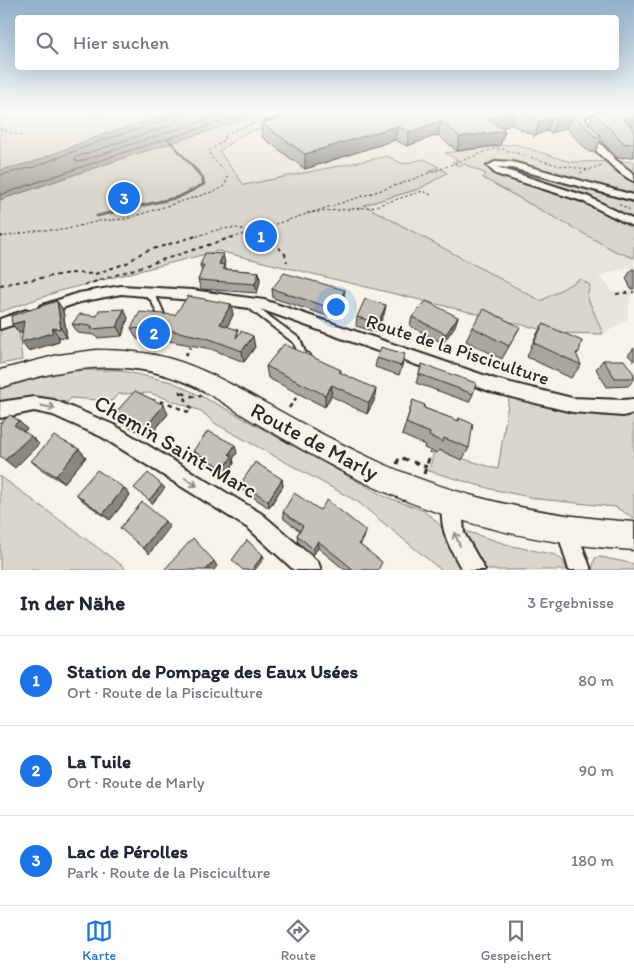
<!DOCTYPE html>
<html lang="de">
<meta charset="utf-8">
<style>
body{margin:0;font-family:Itim,sans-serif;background:#f6f6f7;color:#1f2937}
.you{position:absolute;left:335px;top:306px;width:18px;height:18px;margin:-12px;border:4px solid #fff;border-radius:50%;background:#1a73e8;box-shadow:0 0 0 8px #1a73e833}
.badge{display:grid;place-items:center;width:32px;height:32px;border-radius:50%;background:#1a73e8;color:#fff;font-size:16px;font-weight:700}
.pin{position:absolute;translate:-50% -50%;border:2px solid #fff;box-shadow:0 1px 5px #0006}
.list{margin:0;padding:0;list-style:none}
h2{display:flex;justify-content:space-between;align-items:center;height:65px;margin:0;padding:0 20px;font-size:21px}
h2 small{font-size:16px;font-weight:400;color:#747a83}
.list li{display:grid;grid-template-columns:32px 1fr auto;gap:15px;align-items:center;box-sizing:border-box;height:90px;padding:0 20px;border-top:1px solid #e0e1e3}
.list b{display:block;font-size:19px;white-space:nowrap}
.list p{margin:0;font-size:16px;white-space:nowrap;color:#747a83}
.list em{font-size:16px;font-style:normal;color:#747a83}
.icon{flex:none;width:28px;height:28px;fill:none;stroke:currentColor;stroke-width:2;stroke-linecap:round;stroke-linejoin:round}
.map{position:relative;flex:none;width:634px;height:570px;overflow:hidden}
.search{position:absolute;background:#fff;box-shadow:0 5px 20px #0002;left:15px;right:15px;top:15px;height:55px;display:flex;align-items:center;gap:12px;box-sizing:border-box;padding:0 18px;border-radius:5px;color:#747a83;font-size:19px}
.sheet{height:335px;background:#fff}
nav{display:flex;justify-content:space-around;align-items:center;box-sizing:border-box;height:70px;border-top:1px solid #e0e1e3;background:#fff;font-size:14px;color:#747a83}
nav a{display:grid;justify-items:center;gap:2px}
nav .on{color:#1a73e8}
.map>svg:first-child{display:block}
</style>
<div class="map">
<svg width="634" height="570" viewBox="0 0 634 570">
<rect width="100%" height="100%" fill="#f7f3e8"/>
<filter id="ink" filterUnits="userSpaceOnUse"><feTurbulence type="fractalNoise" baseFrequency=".02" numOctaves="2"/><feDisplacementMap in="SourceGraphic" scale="10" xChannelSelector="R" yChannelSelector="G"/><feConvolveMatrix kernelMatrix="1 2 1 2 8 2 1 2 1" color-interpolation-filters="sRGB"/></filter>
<g filter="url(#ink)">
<path fill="#e8e4da" d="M 318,112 L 597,112 L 580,121 L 580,130 L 607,162 L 570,162 L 515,144 L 445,153 L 458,160 L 453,162 L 464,164 L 479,170 L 486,174 L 483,178 L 617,251 L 634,258 L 634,268 L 625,268 L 599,276 L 614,292 L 631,291 L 627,320 L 603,334 L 587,296 L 541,301 L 363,204 L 419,189 L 446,173 L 424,159 L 403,164 L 388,156 L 244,185 L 219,150 L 245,133 Z"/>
<path fill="#dad6cc" stroke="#82807c" d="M 0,112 L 318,112 L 245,133 L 219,151 L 244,185 L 388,156 L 403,164 L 424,159 L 439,167 L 428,172 L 442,169 L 447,173 L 419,189 L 364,205 L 541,301 L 580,279 L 590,285 L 587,296 L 603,334 L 556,333 L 218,251 L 63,290 L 0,312 Z
M 515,144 L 570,162 L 634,161 L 634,258 L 617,252 L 483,178 L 486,174 L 464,164 L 458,166 L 452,162 L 458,160 L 445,153 Z
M 18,322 L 22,360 L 0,364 L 0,330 Z
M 84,370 L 118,370 L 172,382 L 219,405 L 384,496 L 422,510 L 433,518 L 442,528 L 466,570 L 441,570 L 358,502 L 216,424 L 201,411 L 150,393 L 118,394 L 112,401 L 71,398 L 68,402 L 36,399 L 0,405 L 0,389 L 51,374 Z
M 509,397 L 558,404 L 566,411 L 604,416 L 634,416 L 634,518 L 615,507 L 539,499 L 491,489 L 429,471 L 435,448 L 464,459 L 498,469 Z
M 0,476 L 124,567 L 125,570 L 0,570 Z
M 459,529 L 512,546 L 556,555 L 563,561 L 567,570 L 483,570 Z
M 601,557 L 634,564 L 634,570 L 592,570 L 595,558 Z"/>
<path fill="#afaca4" stroke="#7a7874" d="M 173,112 L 269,112 L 130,156 L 0,200 L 0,170 L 33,162 L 93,138 Z"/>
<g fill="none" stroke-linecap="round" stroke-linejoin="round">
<path stroke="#605f5b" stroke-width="1" d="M 178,112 L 176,120 L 171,125 L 76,157 L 75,160 L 78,162 L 229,112
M 0,175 L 34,167 L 95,143 L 167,119 L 171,112
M 0,195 L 128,151 L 253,112"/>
<path stroke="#7a7874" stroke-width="2.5" d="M 168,139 L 194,168"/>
<path stroke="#7a7874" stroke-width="3" d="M 97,216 L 179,197 L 204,184 L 202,177 L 193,167"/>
<defs>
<path id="lane" d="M 142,290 C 156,290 161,306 165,317 L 164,319 L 160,319 L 151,300 L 142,294 L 141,292 Z
M 246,302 L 250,302 L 300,339 L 305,352 L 309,354 L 310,356 L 309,358 L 306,359 L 299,356 L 294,343 L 246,306 L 245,304 Z"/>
<path id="street" d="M 599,112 L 609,112 L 584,126 L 616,160 L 634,174 L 634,181 C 621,177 577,135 577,123 Z
M 497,161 L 512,162 L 634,195 L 634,201 L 512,168 L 497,167 L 589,197 L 634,220 L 634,227 L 582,201 L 496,174 L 487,166 Z
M 121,286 L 192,290 L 264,300 L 495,379 L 572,398 L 623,400 L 634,399 L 634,413 L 623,416 L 572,412 L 495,393 L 263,310 L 192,300 L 121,294 L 80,302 L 45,314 L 40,312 L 38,309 L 40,306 L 79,293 Z
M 26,310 L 31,311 L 33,315 L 31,319 L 0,329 L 0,319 Z
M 34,397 L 54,400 L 114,425 L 262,514 L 318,562 L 321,570 L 294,570 L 248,528 L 102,437 L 53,415 L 34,411 L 0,418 L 0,402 Z
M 452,494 L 459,497 L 462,504 L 464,533 L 485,570 L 462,570 C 450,548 435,523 445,497 Z
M 567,520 L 574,523 L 591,570 L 569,570 L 557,530 L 560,523 Z"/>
<path id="secondary" d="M 96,350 C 122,350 147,352 171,359 C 205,369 236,387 267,404 C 304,425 342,445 381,463 C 461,499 546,516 634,522 L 634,550 C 543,545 457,525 374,487 C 332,467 291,443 251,420 C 225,404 200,386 171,377 C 114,358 55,370 0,388 L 0,370 L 58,355 Z"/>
</defs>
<use href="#lane" stroke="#2b2b2b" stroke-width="4"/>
<use href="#street" stroke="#2b2b2b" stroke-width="4"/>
<use href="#secondary" stroke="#2b2b2b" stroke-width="3"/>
<path stroke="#2b2b2b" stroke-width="1" stroke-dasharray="2.5 2.5" stroke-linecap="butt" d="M 246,120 L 254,124
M 0,129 L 22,136
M 521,130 L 535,135 L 532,137 L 535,138
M 580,173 L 602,165
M 619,204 L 630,210
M 307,213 L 372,207 L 423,191 L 431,195
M 261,227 L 268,238
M 0,237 L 41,230 L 63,230 L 99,221 L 125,219 L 218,190 L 225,186 L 228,175 L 211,157 L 209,151 L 225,139 L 224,136 L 227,133 L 266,119 L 285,117
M 192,238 C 207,233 234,222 247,232
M 232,238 L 400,184 L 493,149 L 502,149 L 557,165 L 589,170"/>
<path stroke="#2b2b2b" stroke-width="2" stroke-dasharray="4 4" stroke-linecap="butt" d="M 267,236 L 285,254 L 287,262
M 0,237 L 3,236
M 0,285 L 70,273 L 95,274 L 127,263 L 143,252 L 196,236
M 85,285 L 236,236
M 616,294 L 634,292"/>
<path stroke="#2b2b2b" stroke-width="2.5" stroke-dasharray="4.5 4.5" stroke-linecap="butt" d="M 185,356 L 191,347
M 182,393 L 198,398 L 201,395
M 151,400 L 168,403 L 190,413 L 191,408 L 182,393 L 175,390
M 289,408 L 296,398"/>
<path stroke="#2b2b2b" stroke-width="3" stroke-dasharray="5.5 5.5" stroke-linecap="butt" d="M 397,464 L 399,457 L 427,467
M 424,474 L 431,452"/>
<use href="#lane" fill="#f7f3e8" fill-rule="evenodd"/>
<use href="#street" fill="#f7f3e8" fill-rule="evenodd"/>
<use href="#secondary" fill="#f7f3e8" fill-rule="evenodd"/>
</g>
<path fill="#a9a69f" stroke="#2b2b2b" d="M 303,112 L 582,112 L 589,123 L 594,113 L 633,127 L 634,128 L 634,157 L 617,158 L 601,140 L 595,152 L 589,152 L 566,128 L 551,133 L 547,131 L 535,135 L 511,125 L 501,128 L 505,131 L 500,145 L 457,151 L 438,135 L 407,146 L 395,140 L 305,169 L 262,137 L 261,123 Z
M 223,254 L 225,269 L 259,272 L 260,281 L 257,293 L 201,289 L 198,280 L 202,272 L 200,265 Z
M 632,269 L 634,269 L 634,289 L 631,289 L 626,278 Z
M 272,289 L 344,299 L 334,318 L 273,298 Z
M 57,301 L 63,310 L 67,338 L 59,337 L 59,342 L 28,351 L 22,332 L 19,333 L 12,324 Z
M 231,304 L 233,315 L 227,327 L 255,347 L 244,362 L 211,349 L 164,340 L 163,341 L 137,339 L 131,328 L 175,315 Z
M 386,305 L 384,314 L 376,332 L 356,326 L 357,317 Z
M 97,316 L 128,318 L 122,336 L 97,338 L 95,335 L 78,333 L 72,324 Z
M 412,317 L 455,326 L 443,343 L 410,326 Z
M 543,324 L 579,352 L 576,355 L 581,365 L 571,378 L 527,357 L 535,337 Z
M 472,327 L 520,327 L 502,359 L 466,341 Z
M 634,348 L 634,361 L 628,355 Z
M 377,358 L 403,363 L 399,375 L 375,367 Z
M 603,360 L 634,374 L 634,380 L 628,386 L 607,387 L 596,369 Z
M 422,364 L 473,394 L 469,402 L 416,383 Z
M 266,366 L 341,370 L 341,373 L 374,401 L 367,414 L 331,396 L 325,407 L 268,378 Z
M 413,400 L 424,408 L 458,421 L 459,418 L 469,448 L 462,460 L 439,450 L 437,453 L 424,448 L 425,445 L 402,435 Z
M 114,414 L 168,414 L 149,437 L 120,422 Z
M 79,449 L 86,457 L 64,483 L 39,468 L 31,461 Z
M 193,451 L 237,453 L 233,459 L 234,463 L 227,476 L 197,459 Z
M 282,479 L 283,486 L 269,508 L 243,490 L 241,483 Z
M 76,494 L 130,495 L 110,520 L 83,501 Z
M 320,510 L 366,531 L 364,538 L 360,545 L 378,570 L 345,570 L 318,548 L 313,555 L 298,542 L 297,535 L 300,531 L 284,519 L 283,512 Z"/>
<path fill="#898782" stroke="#2b2b2b" d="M 512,112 L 516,112 L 511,125 L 484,133 L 488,119 Z
M 572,114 L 566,128 L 551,133 L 557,119 Z
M 634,115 L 634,127 L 616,132 L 623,119 Z
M 552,117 L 547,131 L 535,135 L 540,121 Z
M 441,121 L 438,135 L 407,146 L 409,132 Z
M 397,126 L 395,140 L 305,169 L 305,154 Z
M 505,131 L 500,145 L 457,151 L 460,137 Z
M 223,254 L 225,263 L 224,265 L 226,273 L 219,264 Z
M 259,272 L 260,281 L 257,293 L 255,284 Z
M 345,290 L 344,299 L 334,318 L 334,309 Z
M 57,301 L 63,310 L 67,338 L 61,329 Z
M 231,304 L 233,315 L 223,335 L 220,324 Z
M 386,305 L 384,314 L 376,332 L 378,323 Z
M 124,309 L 128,318 L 122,336 L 117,327 Z
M 458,317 L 455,326 L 443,343 L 446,334 Z
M 24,321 L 30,329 L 19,333 L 12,324 Z
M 53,328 L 59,337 L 59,342 L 28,351 L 21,342 Z
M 159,328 L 164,340 L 163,341 L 158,330 Z
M 253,336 L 255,347 L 244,362 L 242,351 Z
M 332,385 L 331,396 L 325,407 L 325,395 Z
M 376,389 L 374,401 L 367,414 L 369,403 Z
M 164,405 L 168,414 L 149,437 L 144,429 Z
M 19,421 L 27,429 L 23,433 L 14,425 Z
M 31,436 L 39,444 L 15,468 L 5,460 Z
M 235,445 L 237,453 L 233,459 L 234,463 L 227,476 L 224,469 L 229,454 Z
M 79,449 L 86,457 L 64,483 L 56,476 Z
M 282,479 L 283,486 L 269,508 L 268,501 Z
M 162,485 L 165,488 L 152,504 L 149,500 Z
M 124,488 L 130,495 L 110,520 L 103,514 Z
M 165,521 L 170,527 L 149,554 L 143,548 Z
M 366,531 L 364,538 L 357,551 L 359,544 Z
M 318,541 L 318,548 L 313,555 L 313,549 Z
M 263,555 L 264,558 L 255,570 L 252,570 Z
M 214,561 L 217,566 L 214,570 L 206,570 Z"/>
<path fill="#c4c1b9" stroke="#2b2b2b" d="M 303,112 L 512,112 L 488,119 L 505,131 L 460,137 L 441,121 L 409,132 L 397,126 L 305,154 L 261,123 Z
M 519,112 L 582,112 L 589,124 L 602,137 L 596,137 L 572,114 L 557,119 L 552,117 L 540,121 Z
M 634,112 L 634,115 L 623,119 L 634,128 L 634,143 L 625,144 L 594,113 Z
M 205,253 L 223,254 L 219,264 L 224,265 L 223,269 L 259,272 L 255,284 L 198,280 L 204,265 L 200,265 Z
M 284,273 L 345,290 L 334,309 L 272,289 Z
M 188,296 L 231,304 L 220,324 L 238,330 L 236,338 L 241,331 L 253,336 L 242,351 L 207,338 L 159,328 L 158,330 L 131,328 L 140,312 L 175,315 Z
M 365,299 L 386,305 L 378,323 L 357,317 Z
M 57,301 L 61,329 L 53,328 L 52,333 L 21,342 L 24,321 L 12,324 L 11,316 Z
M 426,301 L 458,317 L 446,334 L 412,317 Z
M 124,309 L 117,327 L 91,329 L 92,326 L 72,324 L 80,314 L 97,316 L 99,310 Z
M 484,309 L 520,327 L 509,346 L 472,327 Z
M 543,324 L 582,341 L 579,352 L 576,353 L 581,365 L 534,343 Z
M 284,344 L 341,370 L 339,372 L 376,389 L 369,403 L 332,385 L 325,395 L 266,366 Z
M 381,347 L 405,354 L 401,366 L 377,358 Z
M 603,360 L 624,360 L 634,374 L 634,378 L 615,378 Z
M 422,364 L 476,383 L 473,394 L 419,374 Z
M 135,391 L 164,405 L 144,429 L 114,414 Z
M 413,400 L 425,405 L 424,408 L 459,421 L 459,418 L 473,424 L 469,448 L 444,438 L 443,442 L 429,436 L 430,433 L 406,423 Z
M 10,415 L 19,421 L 14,425 L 31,436 L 5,460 L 0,456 L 0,424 Z
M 208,431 L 235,445 L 229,454 L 232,456 L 224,469 L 193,451 Z
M 54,436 L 79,449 L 56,476 L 31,461 Z
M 255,462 L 282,479 L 268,501 L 241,483 Z
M 97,470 L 124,488 L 103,514 L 76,494 Z
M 148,473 L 162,485 L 149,500 L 134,488 Z
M 294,493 L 320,510 L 327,500 L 366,531 L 359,544 L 382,562 L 378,570 L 354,570 L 318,541 L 313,549 L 297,535 L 303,526 L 283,512 Z
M 142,502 L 165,521 L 143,548 L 120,528 Z
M 193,538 L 214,561 L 206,570 L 166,570 L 165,569 Z
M 247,540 L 263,555 L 252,570 L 243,570 L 232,560 Z"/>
<defs><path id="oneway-shaft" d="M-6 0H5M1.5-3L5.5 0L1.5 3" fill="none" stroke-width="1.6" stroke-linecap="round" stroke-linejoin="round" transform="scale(1.25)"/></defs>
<g stroke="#918f8a">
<use href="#oneway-shaft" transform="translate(48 407) rotate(12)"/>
<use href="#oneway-shaft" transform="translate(191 482) rotate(32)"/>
<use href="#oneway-shaft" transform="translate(457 539) rotate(-113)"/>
</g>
</g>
<linearGradient id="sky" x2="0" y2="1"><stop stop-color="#91b1cd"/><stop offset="0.58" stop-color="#fbfaf5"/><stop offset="1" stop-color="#fbfaf5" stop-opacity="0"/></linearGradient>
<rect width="634" height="192" fill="url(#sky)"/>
<g text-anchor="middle" stroke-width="4" stroke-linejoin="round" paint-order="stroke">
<g font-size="19" fill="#2b2b2b" stroke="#f7f3e8">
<text transform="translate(458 349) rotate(18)" y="7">Route de la Pisciculture</text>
</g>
<g font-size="22" fill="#2b2b2b" stroke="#f7f3e8">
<text transform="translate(315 441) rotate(28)" y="8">Route de Marly</text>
<text transform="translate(176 446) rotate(30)" y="8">Chemin Saint-Marc</text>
</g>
</g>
</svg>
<div class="you"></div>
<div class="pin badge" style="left:261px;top:236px">1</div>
<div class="pin badge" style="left:154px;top:333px">2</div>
<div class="pin badge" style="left:124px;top:198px">3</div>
<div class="search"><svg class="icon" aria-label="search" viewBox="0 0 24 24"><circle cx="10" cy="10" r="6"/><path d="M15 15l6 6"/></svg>Hier suchen</div>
</div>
<section class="sheet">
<h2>In der Nähe<small>3 Ergebnisse</small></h2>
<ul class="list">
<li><span class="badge">1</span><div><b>Station de Pompage des Eaux Usées</b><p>Ort · Route de la Pisciculture</p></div><em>80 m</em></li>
<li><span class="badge">2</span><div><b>La Tuile</b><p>Ort · Route de Marly</p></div><em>90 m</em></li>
<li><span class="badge">3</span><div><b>Lac de Pérolles</b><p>Park · Route de la Pisciculture</p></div><em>180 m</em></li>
</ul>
</section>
<nav>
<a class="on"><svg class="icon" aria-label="map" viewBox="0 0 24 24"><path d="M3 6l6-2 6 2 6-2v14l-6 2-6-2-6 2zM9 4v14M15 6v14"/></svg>Karte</a>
<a><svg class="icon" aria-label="directions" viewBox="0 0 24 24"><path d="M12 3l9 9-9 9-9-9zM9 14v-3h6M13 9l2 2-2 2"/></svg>Route</a>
<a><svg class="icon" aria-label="saved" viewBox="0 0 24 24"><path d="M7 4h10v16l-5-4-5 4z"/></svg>Gespeichert</a>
</nav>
